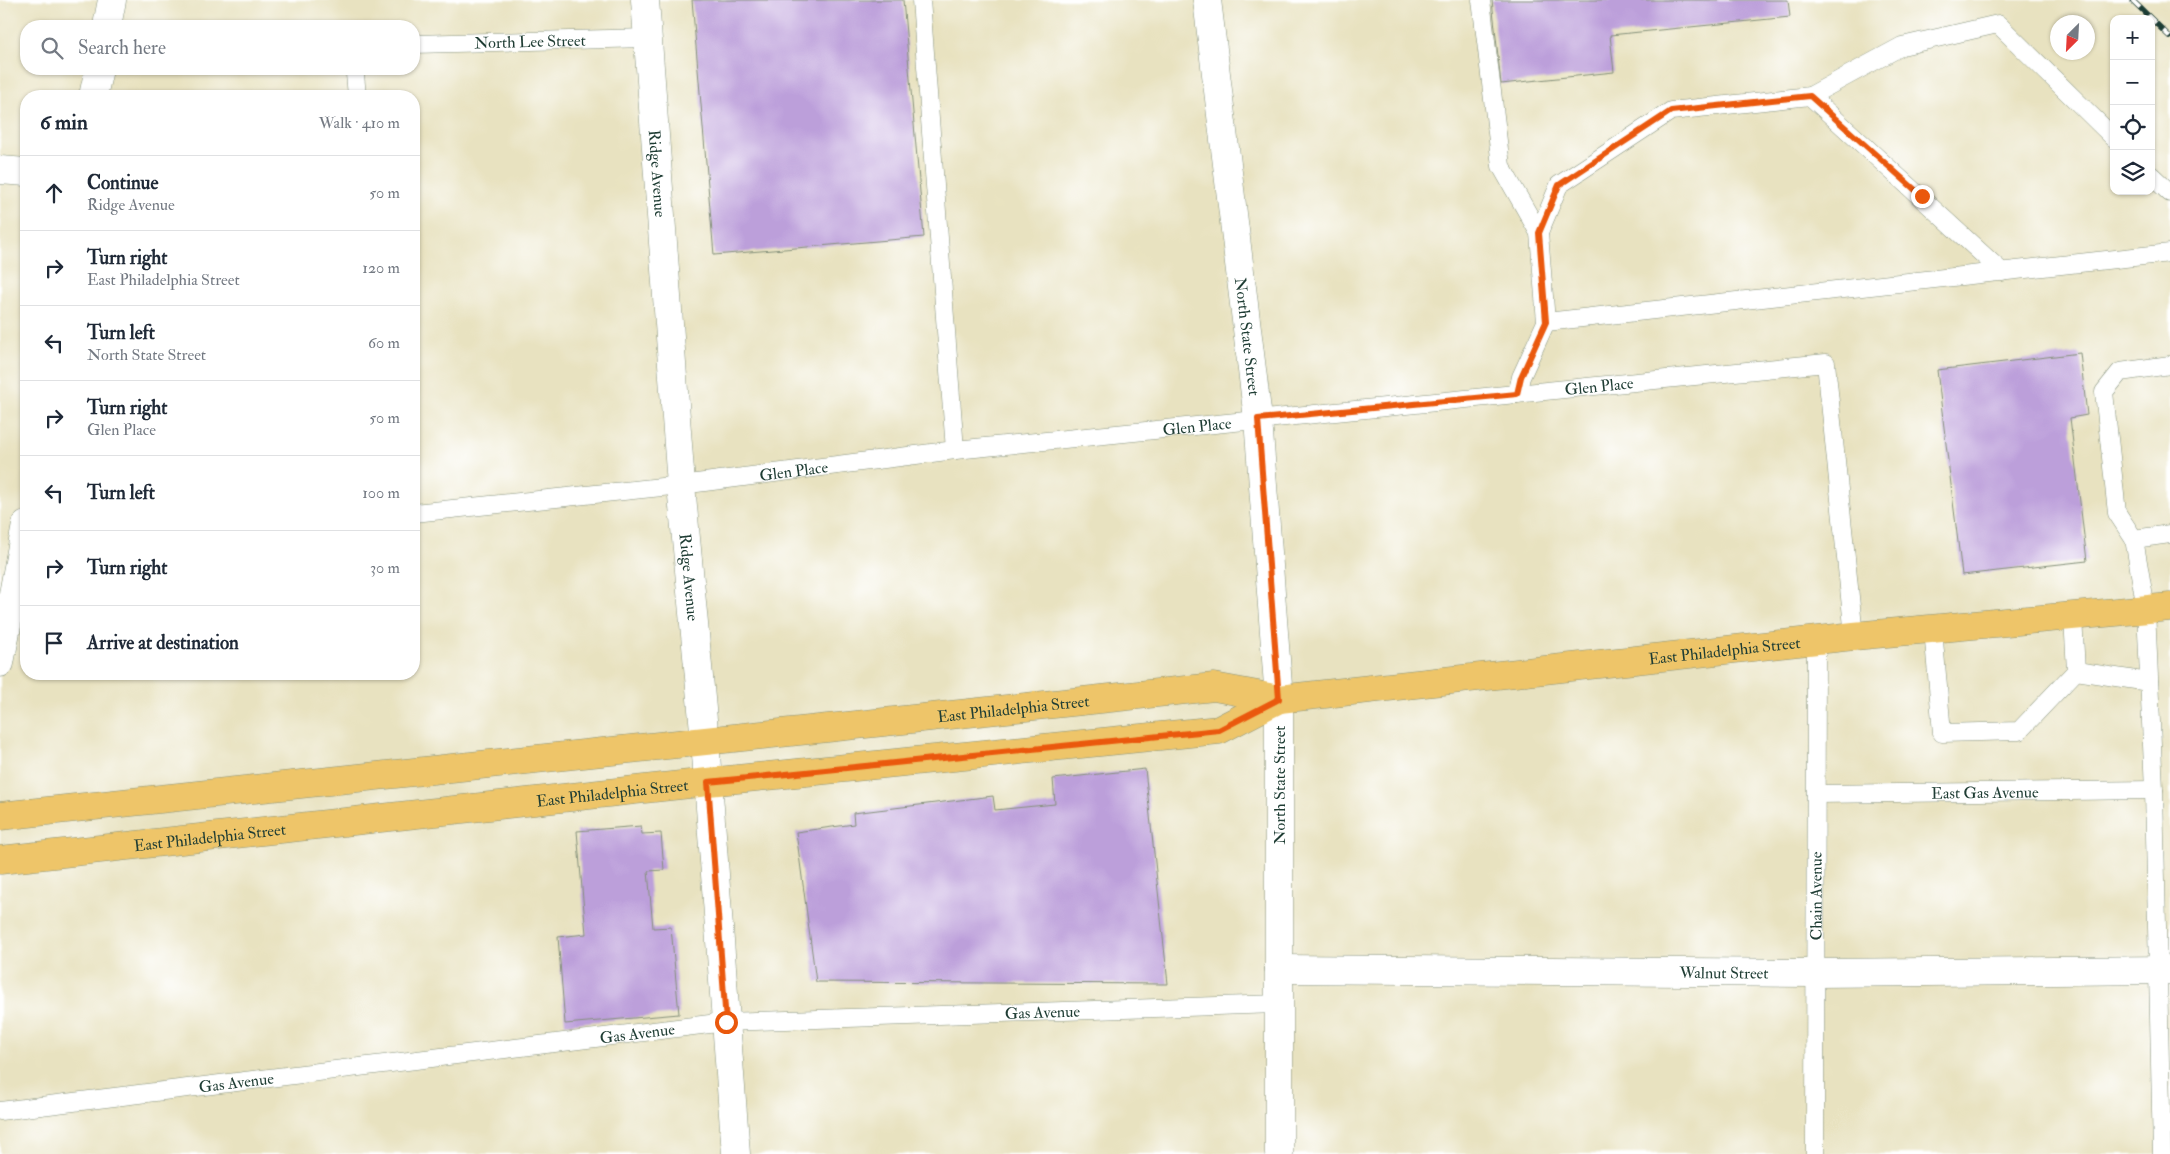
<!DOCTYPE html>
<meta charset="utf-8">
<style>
body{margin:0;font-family:"IM FELL Double Pica",serif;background:#f2f2f3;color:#1f2937}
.controls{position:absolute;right:15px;top:15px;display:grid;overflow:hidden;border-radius:10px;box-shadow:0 1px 4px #0004}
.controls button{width:45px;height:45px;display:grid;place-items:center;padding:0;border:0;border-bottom:1px solid #e0e1e3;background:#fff;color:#1f2937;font:25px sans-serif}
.compass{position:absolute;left:2050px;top:15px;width:45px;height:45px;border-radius:50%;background:#fff;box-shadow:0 1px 4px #0004;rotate:204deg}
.stop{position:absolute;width:15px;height:15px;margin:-11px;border:4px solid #ea580c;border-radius:50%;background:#fff}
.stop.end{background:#ea580c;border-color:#fff;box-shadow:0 1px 5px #0008}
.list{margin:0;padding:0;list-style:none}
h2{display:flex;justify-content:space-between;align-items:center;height:65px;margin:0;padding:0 20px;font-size:21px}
h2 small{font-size:16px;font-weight:400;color:#747a83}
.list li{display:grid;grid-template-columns:32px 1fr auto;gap:15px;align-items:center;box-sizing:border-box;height:75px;padding:0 20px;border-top:1px solid #e0e1e3}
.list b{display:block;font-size:19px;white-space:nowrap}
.list p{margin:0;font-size:16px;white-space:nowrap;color:#747a83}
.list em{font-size:16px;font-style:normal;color:#747a83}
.icon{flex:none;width:28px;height:28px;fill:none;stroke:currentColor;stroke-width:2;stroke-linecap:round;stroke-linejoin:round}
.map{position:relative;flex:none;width:2170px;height:1154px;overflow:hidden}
.search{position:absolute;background:#fff;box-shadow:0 1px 4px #0004;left:20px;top:20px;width:400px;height:55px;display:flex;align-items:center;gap:12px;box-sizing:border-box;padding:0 18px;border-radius:20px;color:#747a83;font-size:19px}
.panel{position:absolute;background:#fff;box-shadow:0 1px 4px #0004;left:20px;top:90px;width:400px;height:590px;border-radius:20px}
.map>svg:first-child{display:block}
</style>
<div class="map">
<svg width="2170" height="1154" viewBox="0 0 2170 1154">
<rect width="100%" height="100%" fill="#fff"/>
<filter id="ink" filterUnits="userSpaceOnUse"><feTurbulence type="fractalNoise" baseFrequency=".02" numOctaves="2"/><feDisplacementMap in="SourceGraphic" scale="10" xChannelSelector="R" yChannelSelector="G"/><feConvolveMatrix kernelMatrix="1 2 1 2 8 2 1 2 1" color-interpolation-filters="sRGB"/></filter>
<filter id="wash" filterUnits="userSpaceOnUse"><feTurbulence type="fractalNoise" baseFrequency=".0096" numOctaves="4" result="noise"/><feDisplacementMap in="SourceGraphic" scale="20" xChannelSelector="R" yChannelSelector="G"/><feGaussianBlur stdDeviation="1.12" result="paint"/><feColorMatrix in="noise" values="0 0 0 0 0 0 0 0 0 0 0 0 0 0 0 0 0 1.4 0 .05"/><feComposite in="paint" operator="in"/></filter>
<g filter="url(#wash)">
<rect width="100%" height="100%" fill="#e8e2c0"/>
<g id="blocks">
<path fill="#bc9fda" d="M 692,0 L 903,0 L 924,237 L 714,255 Z
M 1492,0 L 1788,0 L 1790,17 L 1610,35 L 1614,72 L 1501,84 Z
M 2080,353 L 2087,415 L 2070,418 L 2087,561 L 1962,575 L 1937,370 Z
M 1145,769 L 1168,984 L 816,982 L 796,832 L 854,824 L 853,813 L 993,796 L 995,810 L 1055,804 L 1053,779 Z
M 641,826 L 642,834 L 661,833 L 664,870 L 648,871 L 653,928 L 671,927 L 679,1014 L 565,1024 L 558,937 L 586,934 L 577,831 Z"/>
</g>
</g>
<g filter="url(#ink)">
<use href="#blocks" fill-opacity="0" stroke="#84907a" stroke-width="1"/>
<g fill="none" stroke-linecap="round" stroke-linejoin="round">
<defs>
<g id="service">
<path d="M 921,0 L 955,450"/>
<path d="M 1481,0 L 1501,166 L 1539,233 L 1546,322 L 1521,377 L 1517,394"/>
<path id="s1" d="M 414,44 L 647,38"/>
<path d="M 356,69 L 355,74 L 357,96"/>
<path d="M 1810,96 L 1902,46 L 1998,24 L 2114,138"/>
<path d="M 2151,175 L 2170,193"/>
<path d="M 1539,233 L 1559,185 L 1671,111 L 1810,96 L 2002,272"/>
<path d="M 1546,322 L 2170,253"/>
<path id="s2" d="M 414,513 L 681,485 L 955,450 L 1826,363 L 1854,636"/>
<path d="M 2134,539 L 2170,534"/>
<path d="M 1933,629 L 1942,733 L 2019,731 L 2076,671 L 2073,617"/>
<path d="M 2076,671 L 2149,682"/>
<path id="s3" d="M 1816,794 L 2154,790"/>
<path id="s4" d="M 0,1111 L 726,1022 L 1279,1004"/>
<path id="s5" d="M 1815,1154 L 1816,640"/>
<path d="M 2162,1154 L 2154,790 L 2146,609 L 2134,539 L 2117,513 L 2104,392 L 2120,372 L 2170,365"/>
</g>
<g id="minor">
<path id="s6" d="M 645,0 L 681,485 L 705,741 L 736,1154"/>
<path id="s7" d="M 1207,0 L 1258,419 L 1279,699 L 1279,1154"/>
<path d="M 107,26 L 112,0"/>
<path d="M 93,96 L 99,69"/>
<path d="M 0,170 L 26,172"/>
<path d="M 0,663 L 26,525"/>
<path id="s8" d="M 1279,969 L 1815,973 L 2170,970"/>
</g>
<g id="primary">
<path id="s9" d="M 0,816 L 1214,687 L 1279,699 L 1854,636 L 2170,607"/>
<path id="s10" d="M 0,860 L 708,782 L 1219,730 L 1279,699"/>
</g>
</defs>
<use href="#service" stroke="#84907a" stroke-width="19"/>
<use href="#minor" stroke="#84907a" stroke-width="29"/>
<use href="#primary" stroke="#84907a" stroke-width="29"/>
<use href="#service" stroke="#fff" stroke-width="18"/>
<use href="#minor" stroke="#fff" stroke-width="28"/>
<use href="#primary" stroke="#eec569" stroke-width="28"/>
<defs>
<path id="rail" d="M 2132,0 L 2170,37"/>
</defs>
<use href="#rail" stroke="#1f3d34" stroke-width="5.5"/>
<use href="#rail" stroke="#fff" stroke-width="4" stroke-dasharray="11" stroke-linecap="butt"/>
</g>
</g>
<g fill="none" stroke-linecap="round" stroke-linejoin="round" filter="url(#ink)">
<path stroke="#ea580c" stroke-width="6" d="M 726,1022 L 708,782 L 1219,730 L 1279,699 L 1258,419 L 1517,394 L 1521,377 L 1546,322 L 1539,233 L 1559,185 L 1671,111 L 1810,96 L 1922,196"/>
</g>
<g text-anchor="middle" stroke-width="5" stroke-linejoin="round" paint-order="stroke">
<g font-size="16" fill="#1f3d34" stroke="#fff">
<text dy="6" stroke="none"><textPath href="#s1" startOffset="116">North Lee Street</textPath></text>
<text dy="6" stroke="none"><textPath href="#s6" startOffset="174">Ridge Avenue</textPath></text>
<text dy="6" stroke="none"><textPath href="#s7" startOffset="339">North State Street</textPath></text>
<text dy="6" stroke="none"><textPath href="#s2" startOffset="1192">Glen Place</textPath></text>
<text dy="6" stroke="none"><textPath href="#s2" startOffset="788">Glen Place</textPath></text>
<text dy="6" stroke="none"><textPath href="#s2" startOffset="382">Glen Place</textPath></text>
<text dy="6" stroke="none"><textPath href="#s6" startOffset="579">Ridge Avenue</textPath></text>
<text dy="6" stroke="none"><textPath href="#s9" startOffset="1735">East Philadelphia Street</textPath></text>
<text dy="6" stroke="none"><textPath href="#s9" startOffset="1019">East Philadelphia Street</textPath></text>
<text transform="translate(1279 785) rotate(-90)" y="6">North State Street</text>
<text dy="6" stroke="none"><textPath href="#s3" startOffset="169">East Gas Avenue</textPath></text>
<text dy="6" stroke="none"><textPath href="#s10" startOffset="616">East Philadelphia Street</textPath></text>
<text dy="6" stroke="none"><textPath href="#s10" startOffset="211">East Philadelphia Street</textPath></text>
<text dy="6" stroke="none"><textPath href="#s5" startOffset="258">Chain Avenue</textPath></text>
<text dy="6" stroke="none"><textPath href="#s8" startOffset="445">Walnut Street</textPath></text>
<text dy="6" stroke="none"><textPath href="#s4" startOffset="1048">Gas Avenue</textPath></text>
<text dy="6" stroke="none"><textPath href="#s4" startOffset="642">Gas Avenue</textPath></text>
<text dy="6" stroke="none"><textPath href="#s4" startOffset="238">Gas Avenue</textPath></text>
</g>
</g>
</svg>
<div class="controls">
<button>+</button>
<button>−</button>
<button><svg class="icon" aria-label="locate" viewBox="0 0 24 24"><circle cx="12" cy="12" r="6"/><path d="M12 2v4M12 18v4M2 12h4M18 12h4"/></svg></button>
<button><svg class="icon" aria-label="layers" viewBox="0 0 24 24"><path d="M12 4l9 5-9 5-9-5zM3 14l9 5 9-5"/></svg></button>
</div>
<svg class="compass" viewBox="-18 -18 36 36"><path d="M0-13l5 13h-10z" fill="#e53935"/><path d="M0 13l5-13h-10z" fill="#747a83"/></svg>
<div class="stop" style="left:726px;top:1022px"></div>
<div class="stop end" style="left:1922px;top:196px"></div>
<div class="search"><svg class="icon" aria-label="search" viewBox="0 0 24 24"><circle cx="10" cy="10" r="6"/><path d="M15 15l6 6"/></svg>Search here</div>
<section class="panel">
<h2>6 min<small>Walk · 410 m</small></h2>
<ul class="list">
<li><svg class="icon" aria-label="ahead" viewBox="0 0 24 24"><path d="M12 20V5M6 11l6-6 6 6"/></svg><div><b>Continue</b><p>Ridge Avenue</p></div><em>50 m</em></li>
<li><svg class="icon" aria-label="right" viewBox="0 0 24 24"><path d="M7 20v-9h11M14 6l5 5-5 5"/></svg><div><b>Turn right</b><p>East Philadelphia Street</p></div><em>120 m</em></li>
<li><svg class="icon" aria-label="left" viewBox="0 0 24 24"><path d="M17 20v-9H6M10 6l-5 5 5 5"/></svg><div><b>Turn left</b><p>North State Street</p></div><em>60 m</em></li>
<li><svg class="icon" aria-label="right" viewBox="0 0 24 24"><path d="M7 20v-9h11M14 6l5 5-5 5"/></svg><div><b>Turn right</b><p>Glen Place</p></div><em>50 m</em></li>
<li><svg class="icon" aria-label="left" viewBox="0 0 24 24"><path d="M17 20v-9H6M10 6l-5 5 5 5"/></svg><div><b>Turn left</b></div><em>100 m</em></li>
<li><svg class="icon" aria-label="right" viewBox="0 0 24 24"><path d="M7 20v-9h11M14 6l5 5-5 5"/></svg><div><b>Turn right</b></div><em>30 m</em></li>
<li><svg class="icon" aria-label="arrive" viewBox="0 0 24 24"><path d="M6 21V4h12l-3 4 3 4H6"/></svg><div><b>Arrive at destination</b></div></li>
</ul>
</section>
</div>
